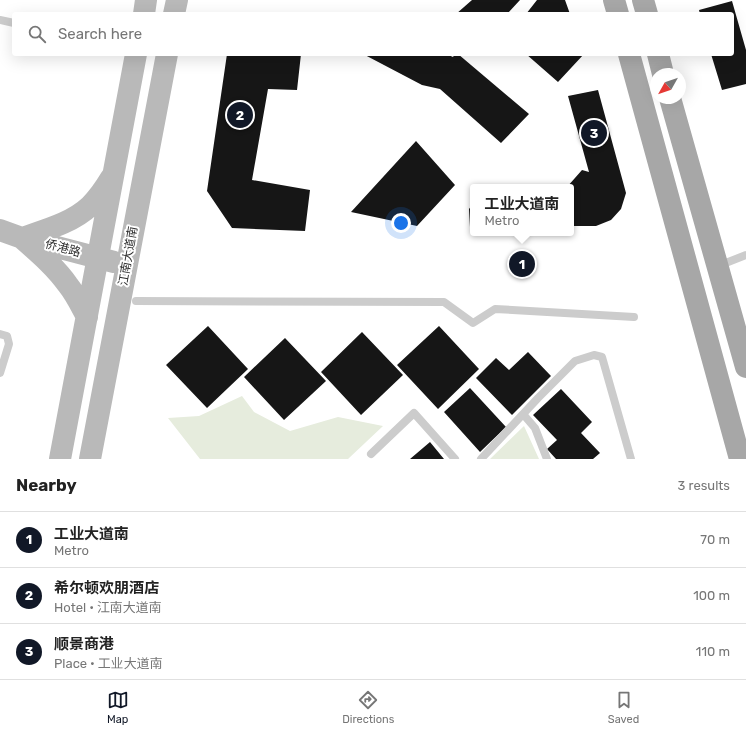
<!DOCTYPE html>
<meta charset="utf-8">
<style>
body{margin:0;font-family:Rubik,"Noto Sans SC",sans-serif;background:#f6f6f6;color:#222}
.compass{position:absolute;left:650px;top:68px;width:36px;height:36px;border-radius:50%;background:#fff;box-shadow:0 4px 16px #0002;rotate:230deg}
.you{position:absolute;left:401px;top:223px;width:14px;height:14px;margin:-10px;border:3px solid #fff;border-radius:50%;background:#1a73e8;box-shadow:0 0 0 6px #1a73e833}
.badge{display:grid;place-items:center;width:26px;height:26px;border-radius:50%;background:#111827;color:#fff;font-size:13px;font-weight:700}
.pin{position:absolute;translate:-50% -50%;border:2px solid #fff;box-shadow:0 1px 4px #0006}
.popup{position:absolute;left:470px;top:184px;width:104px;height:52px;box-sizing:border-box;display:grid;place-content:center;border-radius:4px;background:#fff;filter:drop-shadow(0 1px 3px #0005);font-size:13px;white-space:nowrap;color:#767676}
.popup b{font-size:15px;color:#222}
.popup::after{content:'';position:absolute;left:50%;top:100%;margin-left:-8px;border:8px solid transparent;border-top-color:#fff}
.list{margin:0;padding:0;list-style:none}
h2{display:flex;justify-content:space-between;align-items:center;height:52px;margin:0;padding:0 16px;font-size:17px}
h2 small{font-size:13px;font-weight:400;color:#767676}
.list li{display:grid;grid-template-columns:26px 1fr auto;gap:12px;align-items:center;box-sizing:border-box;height:56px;padding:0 16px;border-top:1px solid #e0e0e0}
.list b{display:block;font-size:15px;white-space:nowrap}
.list p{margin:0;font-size:13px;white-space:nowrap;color:#767676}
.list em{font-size:13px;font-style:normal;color:#767676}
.icon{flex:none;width:22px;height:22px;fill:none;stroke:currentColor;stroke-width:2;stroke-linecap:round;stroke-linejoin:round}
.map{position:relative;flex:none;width:746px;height:459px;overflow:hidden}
.search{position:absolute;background:#fff;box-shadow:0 4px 16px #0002;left:12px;right:12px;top:12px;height:44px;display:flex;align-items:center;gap:10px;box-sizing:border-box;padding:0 14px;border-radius:4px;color:#767676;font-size:15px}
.sheet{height:220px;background:#fff}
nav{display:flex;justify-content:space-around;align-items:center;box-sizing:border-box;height:56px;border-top:1px solid #e0e0e0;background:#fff;font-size:11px;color:#767676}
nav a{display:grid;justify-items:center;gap:2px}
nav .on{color:#111827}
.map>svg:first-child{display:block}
</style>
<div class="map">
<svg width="746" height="459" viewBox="0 0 746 459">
<rect width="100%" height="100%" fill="#fff"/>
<path fill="#e6ecdd" d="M 242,396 L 254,412 L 290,431 L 338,417 L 383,426 L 348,459 L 200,459 L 168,418 L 199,416 Z
M 524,426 L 539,459 L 490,459 Z"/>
<path fill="#161616" d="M 472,0 L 520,0 L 507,14 L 456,14 Z
M 537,0 L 565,0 L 570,14 L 526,14 Z
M 732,1 L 746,50 L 746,84 L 722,90 L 711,54 L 732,54 L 732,14 L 700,14 L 699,10 Z
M 227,54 L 301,54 L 297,90 L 268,89 L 252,180 L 310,190 L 305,231 L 232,228 L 207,191 Z
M 363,54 L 446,54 L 453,57 L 455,54 L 458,54 L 529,114 L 501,143 L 440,89 L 422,85 Z
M 526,54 L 584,54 L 558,82 Z
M 598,90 L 626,193 L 621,209 L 611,220 L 596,226 L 571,226 L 571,187 L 567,187 L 582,170 L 589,172 L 568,96 Z
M 416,141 L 455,185 L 417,226 L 351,212 Z
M 473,204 L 473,227 L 470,227 L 469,209 Z
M 208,326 L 248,369 L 207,408 L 166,365 Z
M 439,326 L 479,369 L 438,409 L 397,365 Z
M 362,332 L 403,375 L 361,415 L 321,372 Z
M 285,338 L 326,381 L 284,420 L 244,377 Z
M 528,352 L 551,376 L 512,415 L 476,378 L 496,358 L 509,370 Z
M 470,388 L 506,427 L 480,452 L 444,412 Z
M 561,389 L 592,422 L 581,433 L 600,453 L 593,459 L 556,459 L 547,449 L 557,440 L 533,415 Z
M 430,442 L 444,459 L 410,459 Z"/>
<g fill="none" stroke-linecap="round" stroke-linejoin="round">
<path stroke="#ccc" stroke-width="8" d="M 0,20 L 14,23
M 718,266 L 746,255
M 136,301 L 444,302 L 473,323 L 495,309 L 634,317
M 0,334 L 7,336 L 9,344 L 0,373
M 523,414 L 535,428 L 547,459
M 371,454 L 414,413 L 455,459
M 481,459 L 538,398 L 575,361 L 594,355 L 602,357 L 631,459"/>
<path stroke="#b9b9b9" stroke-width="22" d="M 144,14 L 146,0
M 174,14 L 177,0
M 0,230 L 22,238 L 114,262
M 22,238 C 45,230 72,223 90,206 C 98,198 105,188 111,178
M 24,240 C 40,254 56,268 68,285 C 76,295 81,306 87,317
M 60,459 L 136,54
M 90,459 L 167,54"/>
<path stroke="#a7a7a7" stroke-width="22" d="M 614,0 L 618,14
M 643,0 L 647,14
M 629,54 L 740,459
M 658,54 L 663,74
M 670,98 L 746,367"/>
</g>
<g text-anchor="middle" stroke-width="4" stroke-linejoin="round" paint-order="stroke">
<g font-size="12" fill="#2f2f2f" stroke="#fff">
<text transform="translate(63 248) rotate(15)" y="4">侨港路</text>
<text transform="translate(128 256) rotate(-80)" y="4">江南大道南</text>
</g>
</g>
</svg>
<svg class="compass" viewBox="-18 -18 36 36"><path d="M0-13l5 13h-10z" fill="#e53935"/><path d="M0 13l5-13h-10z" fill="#767676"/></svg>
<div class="you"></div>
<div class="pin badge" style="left:522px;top:264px">1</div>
<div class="popup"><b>工业大道南</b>Metro</div>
<div class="pin badge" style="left:240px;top:115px">2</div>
<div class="pin badge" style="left:594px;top:133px">3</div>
<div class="search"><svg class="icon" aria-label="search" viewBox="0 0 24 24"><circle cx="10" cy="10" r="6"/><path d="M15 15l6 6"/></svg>Search here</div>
</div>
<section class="sheet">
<h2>Nearby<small>3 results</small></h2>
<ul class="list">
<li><span class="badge">1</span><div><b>工业大道南</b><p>Metro</p></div><em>70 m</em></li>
<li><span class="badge">2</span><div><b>希尔顿欢朋酒店</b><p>Hotel · 江南大道南</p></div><em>100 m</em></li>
<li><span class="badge">3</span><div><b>顺景商港</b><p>Place · 工业大道南</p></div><em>110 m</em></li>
</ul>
</section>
<nav>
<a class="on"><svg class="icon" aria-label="map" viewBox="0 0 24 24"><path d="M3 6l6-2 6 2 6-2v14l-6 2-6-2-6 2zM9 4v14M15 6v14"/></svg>Map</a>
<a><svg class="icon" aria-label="directions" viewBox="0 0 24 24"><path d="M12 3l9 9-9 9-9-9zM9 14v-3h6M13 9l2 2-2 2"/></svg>Directions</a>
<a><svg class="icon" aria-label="saved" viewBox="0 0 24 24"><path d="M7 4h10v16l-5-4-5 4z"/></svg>Saved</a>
</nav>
